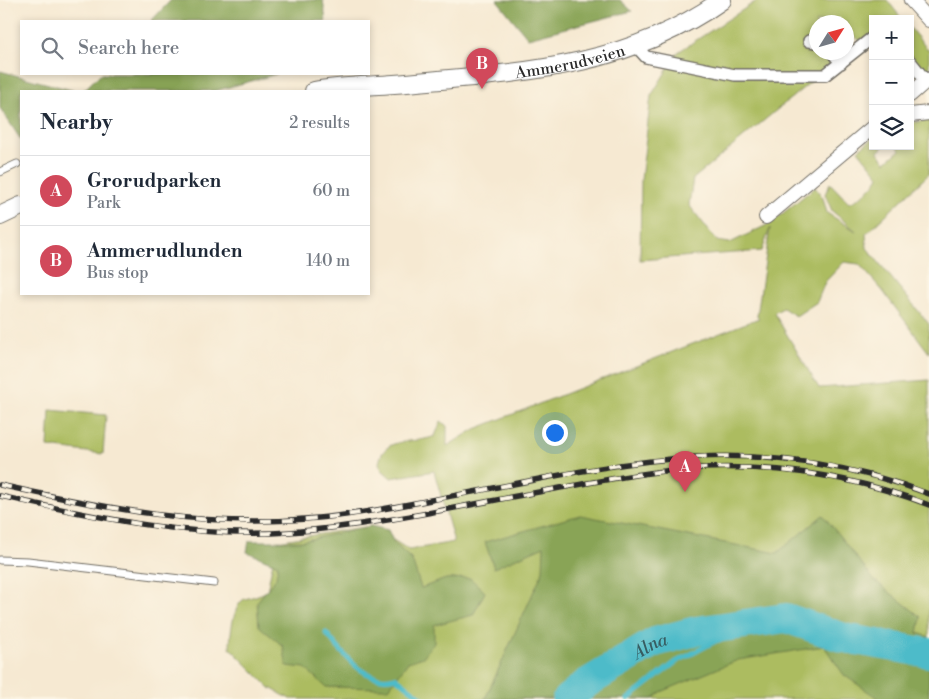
<!DOCTYPE html>
<meta charset="utf-8">
<style>
body{margin:0;font-family:"Libre Bodoni",serif;background:#f2f2f3;color:#1f2937}
.controls{position:absolute;right:15px;top:15px;display:grid;overflow:hidden;border-radius:0px;box-shadow:0 2px 8px #0003}
.controls button{width:45px;height:45px;display:grid;place-items:center;padding:0;border:0;border-bottom:1px solid #e0e1e3;background:#fff;color:#1f2937;font:25px sans-serif}
.compass{position:absolute;left:809px;top:15px;width:45px;height:45px;border-radius:50%;background:#fff;box-shadow:0 2px 8px #0003;rotate:53deg}
.you{position:absolute;left:554px;top:432px;width:18px;height:18px;margin:-12px;border:4px solid #fff;border-radius:50%;background:#1a73e8;box-shadow:0 0 0 8px #1a73e833}
.badge{display:grid;place-items:center;width:32px;height:32px;border-radius:50%;background:#d1495b;color:#fff;font-size:16px;font-weight:700}
.pin{position:absolute;translate:-50% -41px;filter:drop-shadow(0 1px 2px #0008)}
.pin::after{content:'';position:absolute;top:26px;width:18px;height:15px;background:inherit;clip-path:polygon(0 0,100% 0,50% 100%)}
.list{margin:0;padding:0;list-style:none}
h2{display:flex;justify-content:space-between;align-items:center;height:65px;margin:0;padding:0 20px;font-size:21px}
h2 small{font-size:16px;font-weight:400;color:#747a83}
.list li{display:grid;grid-template-columns:32px 1fr auto;gap:15px;align-items:center;box-sizing:border-box;height:70px;padding:0 20px;border-top:1px solid #e0e1e3}
.list b{display:block;font-size:19px;white-space:nowrap}
.list p{margin:0;font-size:16px;white-space:nowrap;color:#747a83}
.list em{font-size:16px;font-style:normal;color:#747a83}
.icon{flex:none;width:28px;height:28px;fill:none;stroke:currentColor;stroke-width:2;stroke-linecap:round;stroke-linejoin:round}
.map{position:relative;flex:none;width:929px;height:699px;overflow:hidden}
.search{position:absolute;background:#fff;box-shadow:0 2px 8px #0003;left:20px;top:20px;width:350px;height:55px;display:flex;align-items:center;gap:12px;box-sizing:border-box;padding:0 18px;border-radius:0px;color:#747a83;font-size:19px}
.panel{position:absolute;background:#fff;box-shadow:0 2px 8px #0003;left:20px;top:90px;width:350px;height:205px;border-radius:0px}
.map>svg:first-child{display:block}
</style>
<div class="map">
<svg width="929" height="699" viewBox="0 0 929 699">
<rect width="100%" height="100%" fill="#fcf5e5"/>
<filter id="ink" filterUnits="userSpaceOnUse"><feTurbulence type="fractalNoise" baseFrequency=".02" numOctaves="2"/><feDisplacementMap in="SourceGraphic" scale="10" xChannelSelector="R" yChannelSelector="G"/><feConvolveMatrix kernelMatrix="1 2 1 2 8 2 1 2 1" color-interpolation-filters="sRGB"/></filter>
<filter id="wash" filterUnits="userSpaceOnUse"><feTurbulence type="fractalNoise" baseFrequency=".0096" numOctaves="4" result="noise"/><feDisplacementMap in="SourceGraphic" scale="20" xChannelSelector="R" yChannelSelector="G"/><feGaussianBlur stdDeviation="1.12" result="paint"/><feColorMatrix in="noise" values="0 0 0 0 0 0 0 0 0 0 0 0 0 0 0 0 0 1.4 0 .05"/><feComposite in="paint" operator="in"/></filter>
<g filter="url(#wash)">
<rect width="100%" height="100%" fill="#f6e9d2"/>
<path fill="#acbc60" stroke="#6c7446" d="M 758,0 L 887,0 L 902,19 L 873,19 L 873,34 L 860,41 L 847,29 L 846,22 L 816,22 L 816,52 L 835,53 L 838,56 L 824,71 L 693,179 L 689,205 L 717,241 L 730,243 L 771,223 L 815,187 L 823,198 L 827,213 L 856,231 L 832,211 L 825,194 L 830,183 L 849,203 C 860,199 874,187 879,176 L 858,150 L 873,138 L 873,146 L 884,146 L 878,152 L 886,162 L 900,150 L 897,146 L 910,146 L 910,123 L 929,120 L 929,174 L 866,234 L 867,248 L 929,324 L 929,353 L 882,290 L 859,264 L 844,262 L 825,282 L 817,302 L 796,316 L 783,308 L 774,313 L 819,388 L 929,380 L 929,699 L 290,699 L 270,688 L 230,648 C 230,637 233,603 245,599 C 252,597 260,595 267,591 L 277,541 L 371,526 L 409,550 L 454,542 L 434,471 L 391,478 L 382,470 L 379,463 C 384,434 415,445 435,436 L 441,421 L 447,426 L 447,446 L 475,429 L 759,318 L 757,316 L 770,228 L 762,251 L 640,260 L 641,180 L 651,96 L 678,52 Z
M 910,28 L 929,51 L 929,69 L 920,67 L 910,56 Z
M 50,410 L 106,415 L 103,454 L 48,447 Z"/>
<path fill="#89a456" stroke="#5a6840" d="M 171,0 L 323,0 L 326,21 L 151,21 Z
M 497,0 L 620,0 L 632,11 L 528,38 Z
M 0,71 L 75,91 L 21,91 L 21,140 L 0,108 Z
M 100,74 L 277,74 L 215,91 L 83,91 Z
M 580,515 L 777,553 L 823,515 L 874,580 L 921,617 L 918,633 L 929,637 L 929,699 L 879,699 L 844,675 L 824,646 L 738,660 L 661,692 L 653,699 L 485,699 L 543,571 L 544,546 L 494,568 L 485,542 Z
M 371,526 L 388,530 L 394,543 L 412,560 L 421,588 L 446,579 L 470,578 L 485,592 L 473,615 L 434,625 L 434,643 L 423,657 L 408,662 L 389,688 L 326,687 L 305,668 L 287,666 L 283,646 L 259,626 L 257,602 L 276,578 L 278,565 L 247,552 L 249,541 L 302,541 Z"/>
<g fill="none" stroke-linecap="round" stroke-linejoin="round">
<path stroke="#4ebbc9" stroke-width="5" d="M 326,633 C 343,653 365,686 395,677 L 424,699
M 628,699 L 676,662 L 746,625"/>
<path stroke="#4ebbc9" stroke-width="30" id="s1" d="M 567,699 L 587,683 L 655,642 L 696,631 L 786,618 L 844,638 L 929,653"/>
</g>
</g>
<g filter="url(#ink)">
<g fill="none" stroke-linecap="round" stroke-linejoin="round">
<defs>
<path id="service" d="M 0,172 L 17,164
M 0,560 L 28,561 L 214,583"/>
<path id="pedestrian" d="M 809,41 L 816,42
M 636,46 L 646,57 L 735,75 L 825,75 L 873,37
M 832,52 L 841,63
M 910,61 L 926,81 L 929,78"/>
<path id="minor" d="M 911,0 L 929,20
M 910,95 L 926,81
M 910,115 L 929,113
M 766,217 L 873,127"/>
<g id="tertiary">
<path id="s2" d="M 314,91 C 340,86 368,86 394,84 C 512,73 622,71 722,0"/>
<path d="M 0,216 L 21,206"/>
</g>
</defs>
<use href="#service" stroke="#726e65" stroke-width="9"/>
<use href="#pedestrian" stroke="#726e65" stroke-width="14"/>
<use href="#minor" stroke="#726e65" stroke-width="16"/>
<use href="#tertiary" stroke="#726e65" stroke-width="20"/>
<use href="#service" stroke="#fff" stroke-width="7"/>
<use href="#pedestrian" stroke="#fff" stroke-width="11"/>
<use href="#minor" stroke="#fff" stroke-width="14"/>
<use href="#tertiary" stroke="#fff" stroke-width="18"/>
<defs>
<path id="rail" d="M 0,485 C 109,509 206,529 318,518 C 356,515 393,507 431,500 C 519,484 607,462 697,457 C 775,453 856,466 929,494
M 0,496 C 95,517 192,539 290,532 C 383,525 474,503 566,487 C 611,479 656,470 702,468 C 779,465 857,477 929,505"/>
</defs>
<use href="#rail" stroke="#2b2b2b" stroke-width="5.5"/>
<use href="#rail" stroke="#fcf5e5" stroke-width="4" stroke-dasharray="11" stroke-linecap="butt"/>
</g>
</g>
<g text-anchor="middle" stroke-width="4" stroke-linejoin="round" paint-order="stroke">
<g font-size="16" fill="#2b2b2b" stroke="#fcf5e5">
<text dy="6" stroke="none"><textPath href="#s2" startOffset="258">Ammerudveien</textPath></text>
</g>
<g font-size="18" font-style="italic" fill="#375d62" stroke="#fcf5e5">
<text dy="6" stroke="none"><textPath href="#s1" startOffset="99">Alna</textPath></text>
</g>
</g>
</svg>
<div class="controls">
<button>+</button>
<button>−</button>
<button><svg class="icon" aria-label="layers" viewBox="0 0 24 24"><path d="M12 4l9 5-9 5-9-5zM3 14l9 5 9-5"/></svg></button>
</div>
<svg class="compass" viewBox="-18 -18 36 36"><path d="M0-13l5 13h-10z" fill="#e53935"/><path d="M0 13l5-13h-10z" fill="#747a83"/></svg>
<div class="you"></div>
<div class="pin badge" style="left:685px;top:492px">A</div>
<div class="pin badge" style="left:482px;top:89px">B</div>
<div class="search"><svg class="icon" aria-label="search" viewBox="0 0 24 24"><circle cx="10" cy="10" r="6"/><path d="M15 15l6 6"/></svg>Search here</div>
<section class="panel">
<h2>Nearby<small>2 results</small></h2>
<ul class="list">
<li><span class="badge">A</span><div><b>Grorudparken</b><p>Park</p></div><em>60 m</em></li>
<li><span class="badge">B</span><div><b>Ammerudlunden</b><p>Bus stop</p></div><em>140 m</em></li>
</ul>
</section>
</div>
